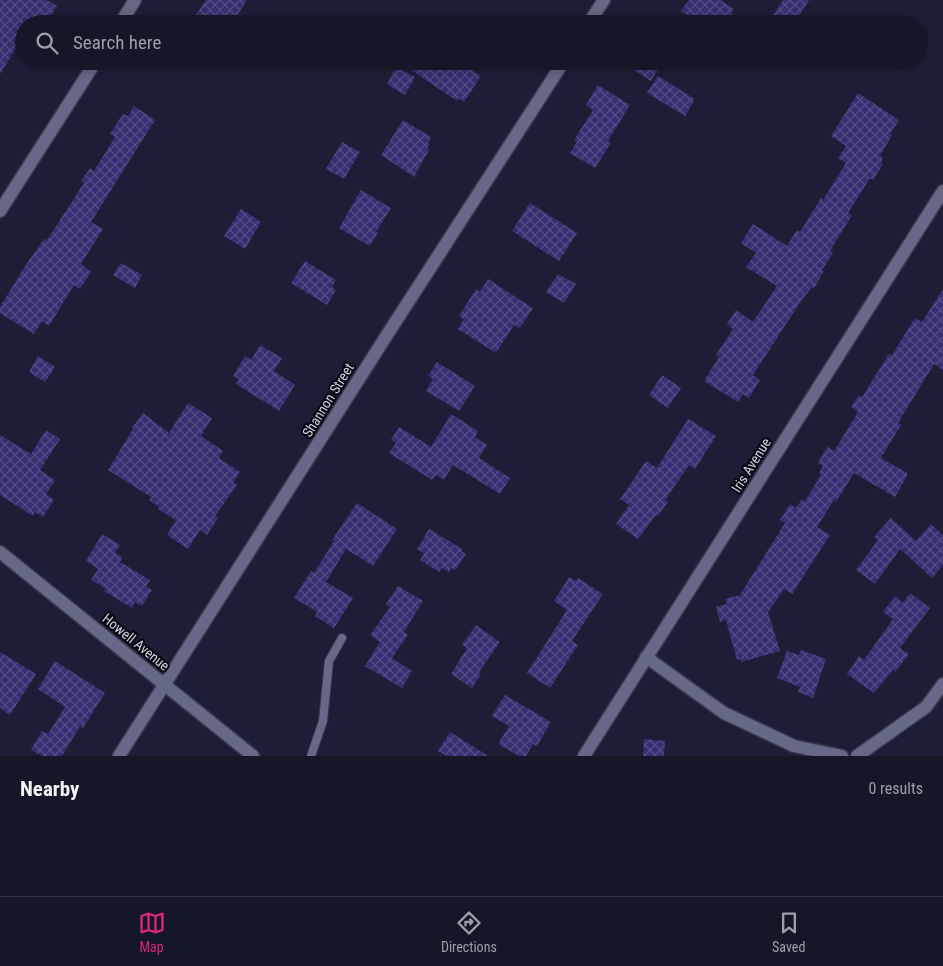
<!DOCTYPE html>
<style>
body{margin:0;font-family:"Roboto Condensed",sans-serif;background:#1f1f31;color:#f1f3f6}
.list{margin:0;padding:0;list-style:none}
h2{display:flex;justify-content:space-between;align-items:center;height:65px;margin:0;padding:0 20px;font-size:21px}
h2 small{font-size:16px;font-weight:400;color:#9e9fa8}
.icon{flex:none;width:28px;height:28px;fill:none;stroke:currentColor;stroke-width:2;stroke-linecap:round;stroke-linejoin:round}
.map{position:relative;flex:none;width:943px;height:756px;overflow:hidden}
.search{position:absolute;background:#161629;box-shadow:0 2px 12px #0003;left:15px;right:15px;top:15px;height:55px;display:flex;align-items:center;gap:12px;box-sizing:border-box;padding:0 18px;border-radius:28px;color:#9e9fa8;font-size:19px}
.sheet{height:140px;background:#161629}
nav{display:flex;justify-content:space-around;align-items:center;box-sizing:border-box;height:70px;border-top:1px solid #353546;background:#161629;font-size:14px;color:#9e9fa8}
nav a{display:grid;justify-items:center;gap:2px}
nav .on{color:#db2777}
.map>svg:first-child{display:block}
</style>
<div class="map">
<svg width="943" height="756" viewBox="0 0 943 756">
<defs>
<pattern id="building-cross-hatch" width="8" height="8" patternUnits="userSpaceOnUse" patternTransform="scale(1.25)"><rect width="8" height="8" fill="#353071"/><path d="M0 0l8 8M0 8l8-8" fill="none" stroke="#514d85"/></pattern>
</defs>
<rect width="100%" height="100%" fill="#1e1d37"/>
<path fill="url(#building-cross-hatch)" d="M 0,0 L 47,0 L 57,6 L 46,24 L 24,24 L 24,49 L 18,45 L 0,74 Z
M 206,0 L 247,0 L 232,24 L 190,24 Z
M 689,0 L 720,0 L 734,9 L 731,13 L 748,24 L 701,24 L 681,11 Z
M 783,0 L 809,0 L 794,24 L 767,24 Z
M 398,61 L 458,61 L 481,76 L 464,102 L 459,98 L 457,101 Z
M 619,61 L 651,61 L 660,66 L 651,81 Z
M 396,67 L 415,77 L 405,95 L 387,84 Z
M 658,76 L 695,99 L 685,116 L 647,93 Z
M 598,85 L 630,105 L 608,141 L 611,143 L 595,168 L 570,153 L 577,142 L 574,140 L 593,110 L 586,105 Z
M 858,93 L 899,120 L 890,134 L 892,135 L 880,156 L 883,158 L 881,162 L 883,164 L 873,180 L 870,178 L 848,213 L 852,215 L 830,251 L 833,253 L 822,270 L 824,271 L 814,288 L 812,287 L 801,301 L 753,375 L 760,380 L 749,398 L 743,394 L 738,402 L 704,381 L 719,357 L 716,355 L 733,329 L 727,324 L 736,310 L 753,322 L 777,286 L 746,267 L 756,253 L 741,243 L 753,224 L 787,246 L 797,230 L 800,232 L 821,198 L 823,200 L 846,163 L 838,158 L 846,146 L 831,136 Z
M 134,106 L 155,120 L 91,222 L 103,229 L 81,264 L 91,272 L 80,289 L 74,285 L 49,326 L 42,321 L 34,334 L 0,313 L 0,307 L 27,263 L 44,239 L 47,240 L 84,183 L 81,181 L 90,168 L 94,171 L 115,137 L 110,134 L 123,114 L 128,116 Z
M 403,120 L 431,137 L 428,143 L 430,144 L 427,149 L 429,150 L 414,177 L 381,155 Z
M 342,142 L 360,152 L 344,179 L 326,169 Z
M 361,190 L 391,208 L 376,232 L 378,233 L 370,246 L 339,228 Z
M 530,203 L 577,233 L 559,261 L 512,231 Z
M 241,209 L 261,222 L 245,249 L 224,236 Z
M 305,261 L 336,280 L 332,287 L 336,290 L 327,305 L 291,283 Z
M 121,263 L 142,275 L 135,288 L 113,275 Z
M 558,274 L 576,284 L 564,303 L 546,292 Z
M 488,279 L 533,308 L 520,328 L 514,325 L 496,353 L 458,329 L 464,319 L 459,316 L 476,289 L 480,292 Z
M 943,289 L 943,370 L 934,364 L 898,423 L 901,425 L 881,458 L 907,473 L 907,476 L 895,497 L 854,473 L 836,502 L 834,500 L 817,527 L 830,535 L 792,594 L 784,589 L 768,612 L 780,651 L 741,662 L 741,659 L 737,660 L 726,620 L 720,622 L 716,607 L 727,604 L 725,599 L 740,595 L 785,523 L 780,520 L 790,504 L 796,508 L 802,499 L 805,501 L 821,475 L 819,473 L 823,466 L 818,463 L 827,447 L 834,451 L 858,412 L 851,407 L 859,395 L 862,397 L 889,354 L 892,355 L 915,318 L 922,322 Z
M 260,345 L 282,358 L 274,371 L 295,385 L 279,411 L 236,384 L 239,379 L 233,376 L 245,356 L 251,360 Z
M 38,356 L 55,367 L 45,382 L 29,372 Z
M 437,362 L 475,386 L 459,411 L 426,391 L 433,379 L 428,376 Z
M 662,375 L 681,388 L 668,408 L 649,395 Z
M 188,403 L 212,418 L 201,436 L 223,451 L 219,458 L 240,472 L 233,483 L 237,485 L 215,516 L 218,518 L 207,535 L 200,530 L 188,549 L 167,535 L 176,520 L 158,509 L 159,507 L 149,500 L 151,497 L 108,470 L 133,429 L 132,428 L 143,413 L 169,433 Z
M 451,414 L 478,431 L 475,437 L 487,445 L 479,458 L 510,478 L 500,494 L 453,465 L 444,480 L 436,475 L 432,480 L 389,453 L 396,443 L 391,440 L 399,427 L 431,447 Z
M 688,419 L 716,436 L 695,469 L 689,465 L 665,500 L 668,502 L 658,516 L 656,515 L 638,539 L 616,524 L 629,505 L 620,499 L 646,461 L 657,468 Z
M 46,430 L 60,439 L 40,470 L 55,480 L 46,494 L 54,500 L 43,517 L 35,512 L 33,516 L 0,495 L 0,435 L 31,454 Z
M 357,503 L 397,529 L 373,566 L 346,549 L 326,582 L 353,598 L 334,628 L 315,616 L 317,612 L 294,598 L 311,571 L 314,573 L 334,541 L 332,540 Z
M 891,518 L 916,541 L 931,524 L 943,535 L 943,565 L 932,578 L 900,549 L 875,584 L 856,570 L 878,540 L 874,537 Z
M 429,529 L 462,549 L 461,551 L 466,554 L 455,570 L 451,568 L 449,572 L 442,568 L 439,572 L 420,560 L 424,553 L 417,549 Z
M 102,534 L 120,545 L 115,553 L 122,557 L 120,562 L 150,580 L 146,587 L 152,590 L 142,606 L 135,602 L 132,608 L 104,591 L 105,588 L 91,580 L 98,569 L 86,561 Z
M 569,577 L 576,581 L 578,578 L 603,594 L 572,641 L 578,645 L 550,688 L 527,673 L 567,610 L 554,601 Z
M 398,586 L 423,601 L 404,632 L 408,635 L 392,658 L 412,671 L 402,688 L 365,666 L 380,642 L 370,635 L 390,607 L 386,604 Z
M 910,593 L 930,608 L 900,648 L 909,654 L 895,672 L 893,670 L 874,693 L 847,674 L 859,656 L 864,660 L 893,619 L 883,612 L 895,596 L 903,603 Z
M 476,625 L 500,642 L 479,672 L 481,674 L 472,688 L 451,674 L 467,648 L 462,645 Z
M 801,650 L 826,659 L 813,698 L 798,692 L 800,687 L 777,678 L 787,651 L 799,655 Z
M 0,652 L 36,674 L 10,715 L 0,708 Z
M 55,661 L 105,693 L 83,728 L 80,726 L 62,756 L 42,756 L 31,750 L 42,731 L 48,734 L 65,707 L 38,689 Z
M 505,695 L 551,722 L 537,746 L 533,744 L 526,756 L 519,756 L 498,744 L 509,726 L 492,716 Z
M 450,732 L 488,756 L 447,756 L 438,751 Z
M 644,739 L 665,741 L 664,756 L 643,756 Z"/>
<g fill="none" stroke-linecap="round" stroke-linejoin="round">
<defs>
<path id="lane" d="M 311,756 L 323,721 L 329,661 L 342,638"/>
<path id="street" d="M 120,24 L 135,0
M 588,24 L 604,0
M 0,211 L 96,61
M 0,552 L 253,756
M 646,657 L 724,713 L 794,746 L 842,756
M 119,756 L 385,338 L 564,61
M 584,756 L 943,191
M 857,756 L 926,707 L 943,684"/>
</defs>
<use href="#lane" stroke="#38384e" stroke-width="10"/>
<use href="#street" stroke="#38384e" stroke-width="15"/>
<use href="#lane" stroke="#666887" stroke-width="8"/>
<use href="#street" stroke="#666887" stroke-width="12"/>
</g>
<g text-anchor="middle" stroke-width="4.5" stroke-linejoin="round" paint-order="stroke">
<g font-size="14" fill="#d1d2e4" stroke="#090914">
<text transform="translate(328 400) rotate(-58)" y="5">Shannon Street</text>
<text transform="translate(751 465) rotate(-58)" y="5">Iris Avenue</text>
<text transform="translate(136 642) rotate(39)" y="5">Howell Avenue</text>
</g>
</g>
</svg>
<div class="search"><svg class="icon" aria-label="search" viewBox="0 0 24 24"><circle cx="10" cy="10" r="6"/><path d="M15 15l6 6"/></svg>Search here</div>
</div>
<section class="sheet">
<h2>Nearby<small>0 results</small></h2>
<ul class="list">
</ul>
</section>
<nav>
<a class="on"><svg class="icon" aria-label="map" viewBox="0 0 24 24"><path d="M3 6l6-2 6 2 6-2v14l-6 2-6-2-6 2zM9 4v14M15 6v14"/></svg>Map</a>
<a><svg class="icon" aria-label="directions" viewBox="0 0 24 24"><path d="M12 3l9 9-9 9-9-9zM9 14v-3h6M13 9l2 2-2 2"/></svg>Directions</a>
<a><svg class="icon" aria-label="saved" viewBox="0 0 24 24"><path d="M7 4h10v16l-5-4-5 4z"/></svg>Saved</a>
</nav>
